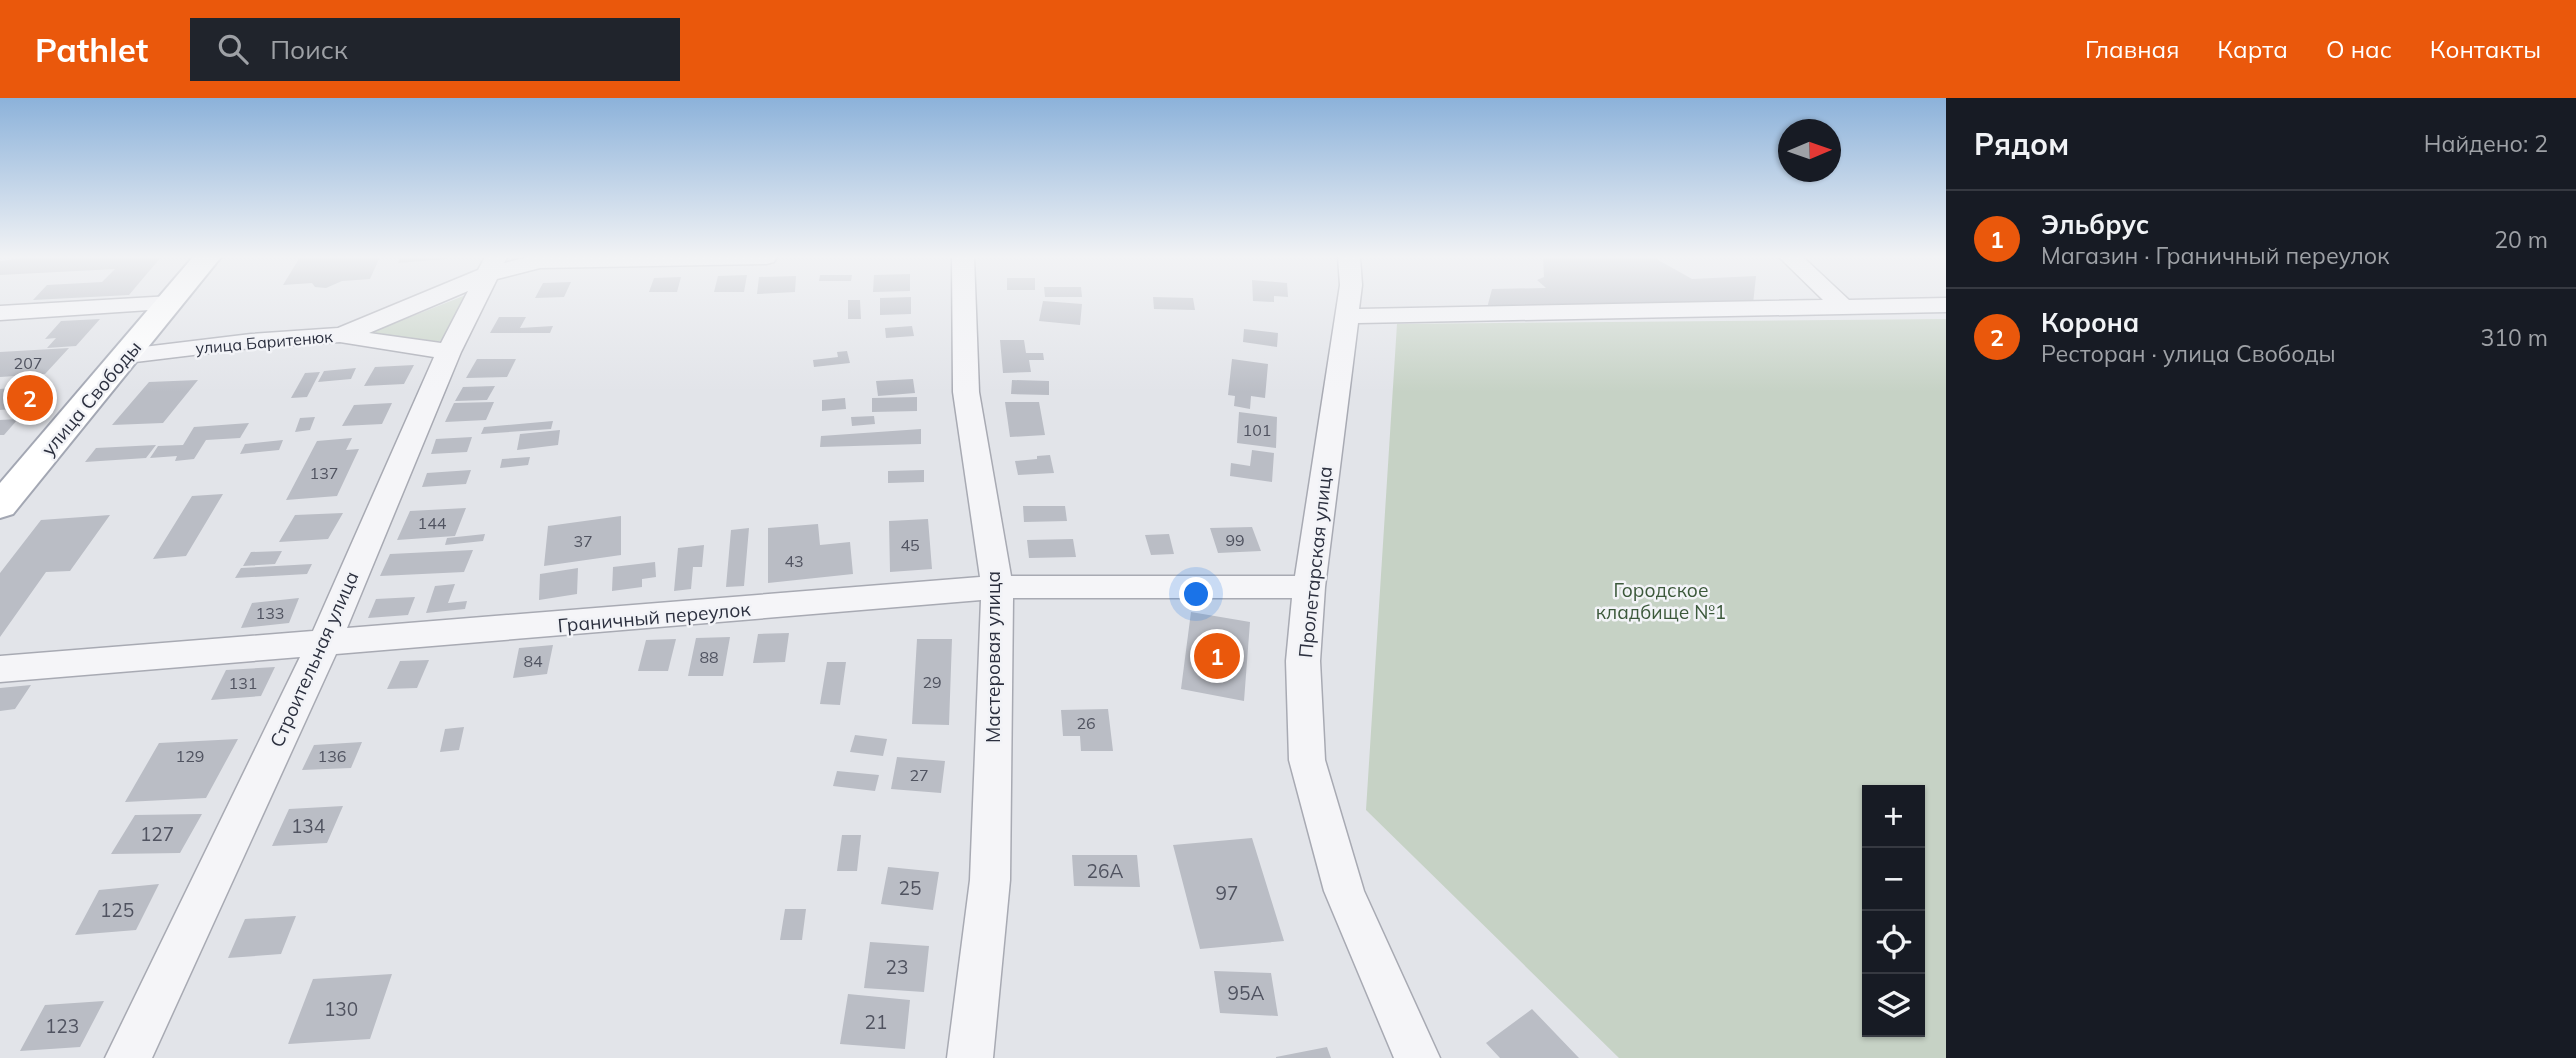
<!DOCTYPE html>
<html lang="ru">
<meta charset="utf-8">
<style>
body{margin:0;font-family:Mulish,sans-serif;background:#20242c;color:#f1f3f6}
.controls{position:absolute;right:21px;bottom:21px;display:grid;overflow:hidden;border-radius:0px;box-shadow:0 2px 5px #0004}
.controls button{width:63px;height:63px;display:grid;place-items:center;padding:0;border:0;border-bottom:2px solid #363941;background:#171b24;color:#f1f3f6;font:35px sans-serif}
.compass{position:absolute;left:1778px;top:21px;width:63px;height:63px;border-radius:50%;background:#171b24;box-shadow:0 2px 5px #0004;rotate:88deg}
.you{position:absolute;left:1197px;top:497px;width:24px;height:24px;margin:-18px;border:5px solid #fff;border-radius:50%;background:#1a73e8;box-shadow:0 0 0 10px #1a73e833}
.badge{display:grid;place-items:center;width:46px;height:46px;border-radius:50%;background:#ea580c;color:#fff;font-size:23px;font-weight:700}
.pin{position:absolute;translate:-50% -50%;border:4px solid #fff;box-shadow:0 2px 7px #0006}
.list{margin:0;padding:0;list-style:none}
h2{display:flex;justify-content:space-between;align-items:center;height:91px;margin:0;padding:0 28px;font-size:30px}
h2 small{font-size:23px;font-weight:400;color:#9ea1a6}
.list li{display:grid;grid-template-columns:46px 1fr auto;gap:21px;align-items:center;box-sizing:border-box;height:98px;padding:0 28px;border-top:2px solid #363941}
.list b{display:block;font-size:26px;white-space:nowrap}
.list p{margin:0;font-size:23px;white-space:nowrap;color:#9ea1a6}
.list em{font-size:23px;font-style:normal;color:#9ea1a6}
.icon{flex:none;width:38px;height:38px;fill:none;stroke:currentColor;stroke-width:2;stroke-linecap:round;stroke-linejoin:round}
.map{position:relative;flex:none;width:1946px;height:960px;overflow:hidden}
header{display:flex;align-items:center;gap:42px;box-sizing:border-box;height:98px;padding:0 35px;background:#ea580c;color:#fff}
header strong{font-size:33px}
nav{display:flex;gap:38px;margin-inline-start:auto;font-size:24px}
.search{width:490px;height:63px;background:#20242c;display:flex;align-items:center;gap:18px;box-sizing:border-box;padding:0 24px;border-radius:0px;color:#9ea1a6;font-size:26px}
main{display:flex}
aside{flex:1;background:#171b24}
.map>svg:first-child{display:block}
</style>
<header>
<strong>Pathlet</strong>
<div class="search"><svg class="icon" aria-label="search" viewBox="0 0 24 24"><circle cx="10" cy="10" r="6"/><path d="M15 15l6 6"/></svg>Поиск</div>
<nav><a>Главная</a><a>Карта</a><a>О нас</a><a>Контакты</a></nav>
</header>
<main>
<div class="map">
<svg width="1946" height="960" viewBox="0 0 1946 960">
<rect width="100%" height="100%" fill="#e2e4e9"/>
<path fill="#c6d2c5" fill-rule="evenodd" d="M 466,197 L 443,241 L 435,246 L 367,236 Z
M 1946,221 L 1946,960 L 1619,960 L 1366,712 L 1397,226 ZM 1867,692 L 1920,692 L 1920,934 L 1867,934 Z"/>
<path fill="#babdc5" d="M 36,159 L 161,159 L 129,197 L 33,202 L 47,187 L 102,184 L 115,171 L 0,177 L 0,163 Z
M 300,159 L 380,159 L 370,181 L 342,183 L 326,190 L 315,189 L 312,185 L 283,187 Z
M 400,159 L 445,159 L 445,161 L 398,165 Z
M 1543,159 L 1653,159 L 1692,181 L 1756,178 L 1753,206 L 1487,210 L 1492,191 L 1546,190 L 1537,182 L 1544,179 Z
M 910,176 L 910,193 L 873,194 L 874,177 Z
M 747,177 L 744,194 L 714,194 L 718,178 Z
M 820,177 L 852,177 L 851,183 L 819,183 Z
M 796,178 L 795,194 L 757,196 L 759,179 Z
M 681,179 L 677,194 L 649,194 L 654,180 Z
M 1007,180 L 1035,180 L 1035,192 L 1007,192 Z
M 1252,182 L 1287,185 L 1288,199 L 1274,198 L 1274,204 L 1253,203 Z
M 571,184 L 564,199 L 535,200 L 543,185 Z
M 1044,189 L 1081,189 L 1082,199 L 1045,199 Z
M 911,199 L 911,216 L 880,217 L 880,200 Z
M 1153,199 L 1193,200 L 1195,212 L 1154,211 Z
M 848,202 L 860,202 L 861,221 L 848,221 Z
M 1043,203 L 1082,206 L 1080,227 L 1039,223 Z
M 499,219 L 526,219 L 520,230 L 553,228 L 550,235 L 490,235 Z
M 100,221 L 76,248 L 47,250 L 56,240 L 45,241 L 61,223 Z
M 912,228 L 914,238 L 886,240 L 885,230 Z
M 1244,231 L 1278,235 L 1277,249 L 1243,244 Z
M 1000,242 L 1024,242 L 1026,255 L 1043,255 L 1044,262 L 1029,262 L 1031,274 L 1003,275 Z
M 69,250 L 45,276 L 0,279 L 0,254 Z
M 847,253 L 850,265 L 814,269 L 813,262 L 838,259 L 837,254 Z
M 477,261 L 516,261 L 507,279 L 466,280 Z
M 1232,261 L 1268,266 L 1265,300 L 1251,298 L 1250,311 L 1234,308 L 1235,298 L 1228,297 Z
M 414,267 L 404,286 L 364,288 L 375,269 Z
M 356,270 L 351,281 L 318,284 L 324,273 Z
M 320,274 L 307,299 L 291,300 L 305,275 Z
M 913,281 L 915,295 L 878,298 L 876,283 Z
M 198,282 L 163,325 L 112,327 L 149,284 Z
M 1012,282 L 1049,283 L 1049,297 L 1011,296 Z
M 41,287 L 23,310 L 0,312 L 0,291 Z
M 495,288 L 487,302 L 455,303 L 463,289 Z
M 917,299 L 917,313 L 872,314 L 872,300 Z
M 845,300 L 846,311 L 822,313 L 822,302 Z
M 494,304 L 486,322 L 445,324 L 454,305 Z
M 1005,304 L 1039,304 L 1045,337 L 1010,339 Z
M 392,305 L 382,326 L 342,328 L 354,307 Z
M 1239,314 L 1277,319 L 1276,350 L 1237,345 Z
M 874,318 L 875,326 L 852,328 L 851,319 Z
M 315,319 L 310,332 L 295,334 L 300,320 Z
M 18,321 L 4,337 L 0,337 L 0,322 Z
M 553,323 L 551,331 L 481,336 L 484,329 Z
M 249,325 L 240,340 L 206,342 L 194,361 L 175,363 L 177,358 L 150,360 L 158,348 L 183,347 L 194,329 Z
M 921,331 L 921,346 L 820,349 L 821,338 Z
M 560,332 L 558,347 L 517,352 L 520,336 Z
M 472,339 L 467,354 L 431,356 L 436,341 Z
M 352,340 L 346,352 L 359,351 L 337,398 L 286,402 L 317,343 Z
M 283,342 L 279,352 L 240,356 L 245,346 Z
M 156,347 L 146,360 L 85,364 L 96,350 Z
M 1252,352 L 1274,355 L 1272,384 L 1230,378 L 1231,365 L 1250,368 Z
M 1050,357 L 1054,375 L 1018,377 L 1015,363 L 1037,361 L 1037,358 Z
M 530,359 L 528,367 L 500,370 L 502,361 Z
M 471,372 L 466,386 L 422,389 L 427,375 Z
M 924,372 L 924,384 L 888,385 L 888,373 Z
M 223,396 L 186,458 L 153,461 L 192,398 Z
M 1023,408 L 1065,408 L 1067,423 L 1024,424 Z
M 466,410 L 455,438 L 397,442 L 410,413 Z
M 343,415 L 328,441 L 279,444 L 295,417 Z
M 110,417 L 70,473 L 46,474 L 0,539 L 0,475 L 41,422 Z
M 621,418 L 621,457 L 544,468 L 548,428 Z
M 928,421 L 932,471 L 890,474 L 889,423 Z
M 818,426 L 820,447 L 850,444 L 853,476 L 768,485 L 768,430 Z
M 1252,429 L 1261,453 L 1218,455 L 1210,430 Z
M 749,430 L 744,488 L 726,489 L 731,432 Z
M 485,436 L 483,443 L 445,447 L 447,440 Z
M 1169,436 L 1174,456 L 1151,457 L 1145,437 Z
M 1073,441 L 1076,459 L 1029,460 L 1027,442 Z
M 704,447 L 702,469 L 693,469 L 691,491 L 674,493 L 678,450 Z
M 473,452 L 464,474 L 380,478 L 390,456 Z
M 282,453 L 275,466 L 243,468 L 251,454 Z
M 655,464 L 656,479 L 642,481 L 642,489 L 612,493 L 613,469 Z
M 312,466 L 307,476 L 235,480 L 241,470 Z
M 578,470 L 577,496 L 539,502 L 540,476 Z
M 455,486 L 448,505 L 467,503 L 465,511 L 426,515 L 435,488 Z
M 415,499 L 408,517 L 368,520 L 376,501 Z
M 299,500 L 289,525 L 241,530 L 252,505 Z
M 1191,514 L 1250,524 L 1244,603 L 1181,591 Z
M 789,535 L 785,564 L 753,565 L 758,536 Z
M 730,539 L 723,578 L 688,578 L 696,540 Z
M 676,541 L 668,573 L 638,573 L 646,542 Z
M 917,541 L 952,541 L 949,627 L 912,626 Z
M 553,547 L 547,576 L 513,580 L 519,550 Z
M 429,562 L 417,590 L 387,591 L 400,563 Z
M 827,564 L 846,564 L 840,607 L 820,606 Z
M 275,569 L 261,598 L 211,602 L 226,572 Z
M 31,587 L 15,611 L 0,613 L 0,590 Z
M 1108,611 L 1113,653 L 1081,653 L 1080,638 L 1063,638 L 1061,612 Z
M 464,629 L 459,652 L 440,654 L 445,631 Z
M 855,637 L 887,641 L 883,658 L 850,654 Z
M 238,641 L 206,700 L 125,704 L 159,645 Z
M 362,644 L 351,670 L 302,672 L 314,647 Z
M 897,659 L 945,663 L 941,695 L 891,691 Z
M 837,673 L 879,677 L 875,693 L 833,688 Z
M 343,708 L 327,745 L 272,748 L 289,711 Z
M 202,716 L 180,755 L 111,756 L 135,717 Z
M 842,737 L 861,737 L 857,773 L 837,773 Z
M 1252,740 L 1284,843 L 1200,851 L 1173,747 Z
M 1072,757 L 1137,757 L 1140,789 L 1074,788 Z
M 888,769 L 939,774 L 933,812 L 881,806 Z
M 159,786 L 136,832 L 75,837 L 99,792 Z
M 785,811 L 806,811 L 802,842 L 780,842 Z
M 296,818 L 281,856 L 228,860 L 245,821 Z
M 870,844 L 929,848 L 924,894 L 864,890 Z
M 1214,873 L 1271,875 L 1278,918 L 1220,915 Z
M 392,876 L 370,941 L 288,946 L 313,881 Z
M 848,896 L 910,902 L 905,951 L 840,946 Z
M 104,903 L 80,949 L 20,953 L 45,907 Z
M 1532,911 L 1579,960 L 1500,960 L 1486,945 Z
M 1327,949 L 1331,960 L 1276,960 L 1276,959 Z"/>
<g fill="none" stroke-linecap="round" stroke-linejoin="round">
<defs>
<path id="minor" d="M 485,159 L 507,159 L 504,165 L 528,159 L 777,159 L 774,164 L 766,166 L 540,170 L 497,181 L 461,254 L 347,530 L 980,479 L 953,294 L 952,159 L 974,159 L 979,294 L 1011,478 L 1295,478 L 1340,187 L 1338,159 L 1360,159 L 1362,187 L 1359,211 L 1823,202 L 1779,159 L 1803,159 L 1849,202 L 1946,200 L 1946,214 L 1358,225 L 1325,489 L 1320,563 L 1325,662 L 1364,793 L 1440,960 L 1394,960 L 1324,793 L 1289,662 L 1286,563 L 1292,500 L 1013,500 L 1010,782 L 993,960 L 947,960 L 970,782 L 981,502 L 336,556 L 152,960 L 105,960 L 300,559 L 0,584 L 0,558 L 313,533 L 434,259 L 340,244 L 251,250 L 127,265 L 118,263 L 115,258 L 118,253 L 127,251 L 251,236 L 338,230 L 478,172 ZM 468,193 L 441,245 L 369,235 Z
M 171,198 L 179,200 L 183,205 L 179,210 L 0,222 L 0,208 Z"/>
<path id="major" d="M 193,159 L 221,159 L 13,416 L 0,420 L 0,385 Z"/>
</defs>
<use href="#minor" stroke="#a8aab3" stroke-width="3"/>
<use href="#major" stroke="#a3a7b3" stroke-width="4"/>
<use href="#minor" fill="#f5f5f8" fill-rule="evenodd"/>
<use href="#major" fill="#fff" fill-rule="evenodd"/>
</g>
<linearGradient id="sky" x2="0" y2="1"><stop stop-color="#8cb2da"/><stop offset="0.54" stop-color="#f2f3f5"/><stop offset="1" stop-color="#f2f3f5" stop-opacity="0"/></linearGradient>
<rect width="1946" height="294" fill="url(#sky)"/>
<g text-anchor="middle" stroke-width="5" stroke-linejoin="round" paint-order="stroke">
<g font-size="16" fill="#2c303f" stroke="#f2f3f7">
<text transform="translate(264 244) rotate(-5)" y="6">улица Баритенюк</text>
</g>
<g font-size="16" fill="#505360">
<text x="28" y="271">207</text>
<text x="1257" y="338">101</text>
<text x="324" y="381">137</text>
<text x="432" y="431">144</text>
<text x="1235" y="448">99</text>
<text x="583" y="449">37</text>
<text x="910" y="453">45</text>
<text x="794" y="469">43</text>
<text x="270" y="521">133</text>
<text x="709" y="565">88</text>
<text x="533" y="569">84</text>
<text x="932" y="590">29</text>
<text x="243" y="591">131</text>
<text x="1086" y="631">26</text>
<text x="190" y="664">129</text>
<text x="332" y="664">136</text>
<text x="919" y="683">27</text>
</g>
<g font-size="19" fill="#2c303f" stroke="#f2f3f7">
<text transform="translate(91 300) rotate(-50)" y="7">улица Свободы</text>
<text transform="translate(1315 464) rotate(-84)" y="7">Пролетарская улица</text>
<text transform="translate(654 519) rotate(-5)" y="7">Граничный переулок</text>
<text transform="translate(993 559) rotate(-90)" y="7">Мастеровая улица</text>
<text transform="translate(314 561) rotate(-66)" y="7">Строительная улица</text>
</g>
<g font-size="19" fill="#3c593b" stroke="#f2f3f7">
<text x="1661" y="499">Городское<tspan x="1661" dy="22">кладбище №1</tspan></text>
</g>
<g font-size="19" fill="#505360">
<text x="308" y="735">134</text>
<text x="157" y="743">127</text>
<text x="1105" y="780">26А</text>
<text x="910" y="797">25</text>
<text x="1227" y="802">97</text>
<text x="117" y="819">125</text>
<text x="897" y="876">23</text>
<text x="1246" y="902">95А</text>
<text x="341" y="918">130</text>
<text x="876" y="931">21</text>
<text x="62" y="935">123</text>
</g>
</g>
</svg>
<div class="controls">
<button>+</button>
<button>−</button>
<button><svg class="icon" aria-label="locate" viewBox="0 0 24 24"><circle cx="12" cy="12" r="6"/><path d="M12 2v4M12 18v4M2 12h4M18 12h4"/></svg></button>
<button><svg class="icon" aria-label="layers" viewBox="0 0 24 24"><path d="M12 4l9 5-9 5-9-5zM3 14l9 5 9-5"/></svg></button>
</div>
<svg class="compass" viewBox="-18 -18 36 36"><path d="M0-13l5 13h-10z" fill="#e53935"/><path d="M0 13l5-13h-10z" fill="#9ea1a6"/></svg>
<div class="you"></div>
<div class="pin badge" style="left:1217px;top:558px">1</div>
<div class="pin badge" style="left:30px;top:300px">2</div>
</div>
<aside>
<h2>Рядом<small>Найдено: 2</small></h2>
<ul class="list">
<li><span class="badge">1</span><div><b>Эльбрус</b><p>Магазин · Граничный переулок</p></div><em>20 m</em></li>
<li><span class="badge">2</span><div><b>Корона</b><p>Ресторан · улица Свободы</p></div><em>310 m</em></li>
</ul>
</aside>
</main>
